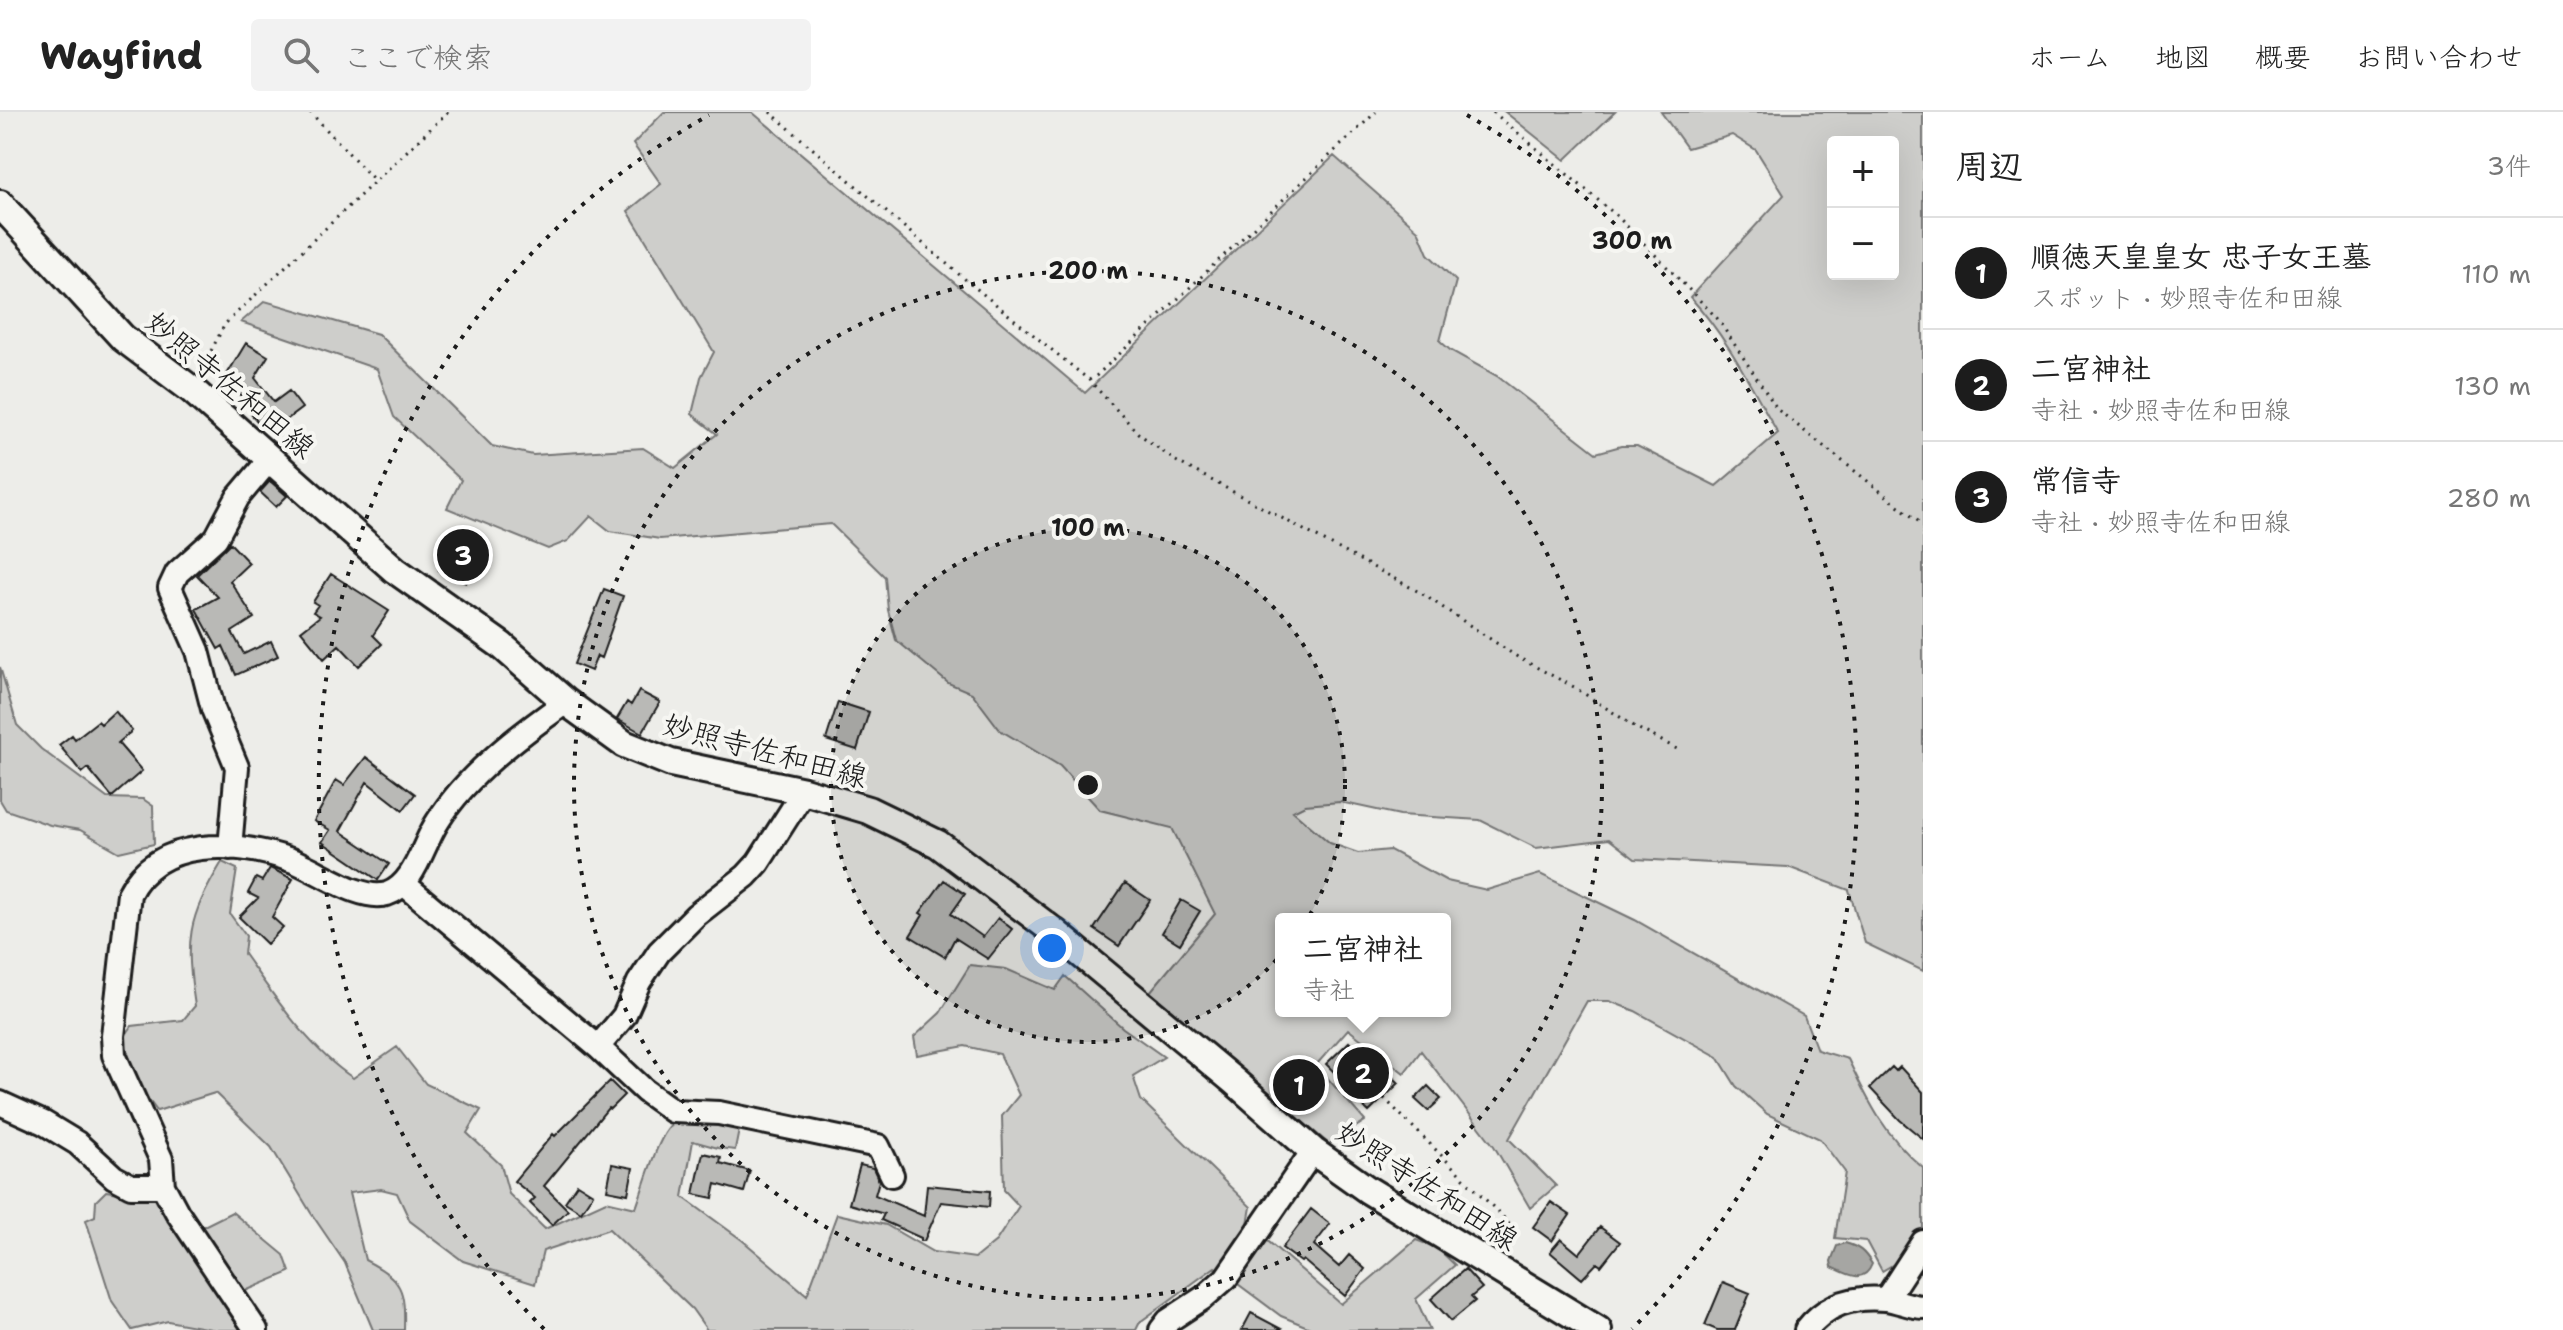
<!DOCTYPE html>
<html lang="ja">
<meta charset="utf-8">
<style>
body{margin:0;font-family:"Shantell Sans","Klee One",sans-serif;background:#f2f2f2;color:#222}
.controls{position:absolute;right:24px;top:24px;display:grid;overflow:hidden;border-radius:8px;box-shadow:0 8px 32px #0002}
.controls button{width:72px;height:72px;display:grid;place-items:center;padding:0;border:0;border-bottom:2px solid #e0e0e0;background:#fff;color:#222;font:40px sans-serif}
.you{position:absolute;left:1052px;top:836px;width:28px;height:28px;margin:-20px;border:6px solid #fff;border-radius:50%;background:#1a73e8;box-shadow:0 0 0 12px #1a73e833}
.badge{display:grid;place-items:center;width:52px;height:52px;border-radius:50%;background:#1c1c1c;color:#fff;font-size:26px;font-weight:700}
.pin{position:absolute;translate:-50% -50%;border:4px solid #fff;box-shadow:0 2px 8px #0006}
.popup{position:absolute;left:1275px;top:801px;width:176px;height:104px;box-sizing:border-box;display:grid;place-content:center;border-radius:8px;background:#fff;filter:drop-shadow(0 2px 6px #0005);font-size:26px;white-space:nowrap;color:#767676}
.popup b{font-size:30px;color:#222}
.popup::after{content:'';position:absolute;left:50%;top:100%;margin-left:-16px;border:16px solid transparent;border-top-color:#fff}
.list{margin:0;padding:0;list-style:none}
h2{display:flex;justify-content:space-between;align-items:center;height:104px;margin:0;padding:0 32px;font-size:34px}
h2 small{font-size:26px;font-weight:400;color:#767676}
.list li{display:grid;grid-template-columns:52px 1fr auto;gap:24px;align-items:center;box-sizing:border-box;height:112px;padding:0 32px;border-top:2px solid #e0e0e0}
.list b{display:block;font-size:30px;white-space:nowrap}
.list p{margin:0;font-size:26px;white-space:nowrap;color:#767676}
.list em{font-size:26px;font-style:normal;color:#767676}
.icon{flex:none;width:44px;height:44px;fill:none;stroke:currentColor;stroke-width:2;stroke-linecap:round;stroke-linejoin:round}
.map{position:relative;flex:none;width:1923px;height:1218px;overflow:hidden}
header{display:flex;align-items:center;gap:48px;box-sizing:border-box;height:112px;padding:0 40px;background:#fff;border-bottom:2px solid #e0e0e0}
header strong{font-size:38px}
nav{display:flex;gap:44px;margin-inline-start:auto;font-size:28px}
.search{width:560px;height:72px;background:#f2f2f2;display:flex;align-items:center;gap:20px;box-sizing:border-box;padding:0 28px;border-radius:8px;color:#767676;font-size:30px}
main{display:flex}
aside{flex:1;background:#fff}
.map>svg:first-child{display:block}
</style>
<header>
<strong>Wayfind</strong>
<div class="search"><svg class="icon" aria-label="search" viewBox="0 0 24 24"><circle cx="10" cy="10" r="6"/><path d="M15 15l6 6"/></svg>ここで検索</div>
<nav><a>ホーム</a><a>地図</a><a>概要</a><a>お問い合わせ</a></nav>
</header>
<main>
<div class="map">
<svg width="1923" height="1218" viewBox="0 0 1923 1218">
<rect width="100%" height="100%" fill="#edede9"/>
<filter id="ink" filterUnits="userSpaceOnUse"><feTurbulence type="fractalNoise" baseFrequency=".0125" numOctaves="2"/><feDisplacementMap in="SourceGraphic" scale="16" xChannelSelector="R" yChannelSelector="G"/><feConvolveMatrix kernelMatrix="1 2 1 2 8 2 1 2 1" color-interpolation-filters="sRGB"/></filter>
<g filter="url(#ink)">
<path fill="#cececb" stroke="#757574" stroke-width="2" fill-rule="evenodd" d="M 664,0 L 752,0 L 1085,281 L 1334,44 L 1418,118 L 1428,142 L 1456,169 L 1440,229 L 1450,238 L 1497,264 L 1596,341 L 1621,334 L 1637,334 L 1716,374 L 1778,321 C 1751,274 1727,225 1690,185 L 1784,83 L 1756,38 L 1732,23 L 1687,36 L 1661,0 L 1923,0 L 1923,859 L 1865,831 L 1849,778 L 1788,755 L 1635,747 L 1609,727 L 1536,736 L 1480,708 L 1400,703 L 1340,690 L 1305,693 L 1293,699 L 1330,731 L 1358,741 L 1390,738 L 1447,769 L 1487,778 L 1540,762 L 1635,808 L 1804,904 L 1817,938 L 1848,947 C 1869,991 1885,1024 1923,1056 L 1923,1119 L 1894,1152 L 1882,1159 L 1866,1129 L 1835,1126 L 1845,1060 L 1820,1027 L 1767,1002 L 1736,974 L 1718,945 L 1635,899 L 1609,889 L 1587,889 L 1509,1027 L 1556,1074 L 1530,1096 L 1494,1034 L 1421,939 L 1404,961 L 1348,917 L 1316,953 L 1365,1009 L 1329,1032 L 1150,880 L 1215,802 L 1172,716 L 1100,698 L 1060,654 L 1000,618 L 972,581 L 948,571 L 896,528 L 888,498 L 885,465 L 831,412 L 660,427 L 610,419 L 591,404 L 568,429 L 548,437 L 447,396 L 461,368 L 394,305 L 377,257 L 241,210 L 265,189 L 378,222 L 492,334 L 533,343 L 643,336 L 675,356 L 717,322 L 692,302 L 701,265 L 714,240 L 628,99 L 661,72 L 633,32 ZM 1833,30 L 1893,30 L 1893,162 L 1833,162 ZM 1281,807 L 1445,807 L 1445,899 L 1281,899 Z
M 1505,0 L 1615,0 L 1565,48 Z
M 0,555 L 17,613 L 41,637 L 107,686 L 143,687 L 153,694 L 154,732 L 119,740 L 80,718 L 50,713 L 6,698 L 0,688 Z
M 222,750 L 237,757 L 230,802 L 246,824 L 244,842 C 274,884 310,938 353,966 L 397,935 L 426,972 L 481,998 L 467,1021 L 501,1053 L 509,1082 L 545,1117 L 606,1089 L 636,1096 C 643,1078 659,1016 676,1010 C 697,1004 719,1012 739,1018 L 735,1038 L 718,1036 L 693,1029 L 683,1085 L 742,1128 L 807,1183 L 837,1102 L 886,1113 L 933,1140 L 975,1146 L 996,1129 L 1019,1094 L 1004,1078 L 1002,1004 L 1019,983 L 1000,942 L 965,934 L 917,943 L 914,925 L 940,901 L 970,853 L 1006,857 L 1055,878 L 1065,864 L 1123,916 L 1164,945 L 1133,964 L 1141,988 L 1251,1095 L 1248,1112 L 1341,1192 L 1416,1128 L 1437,1136 L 1455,1153 L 1416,1187 L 1430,1218 L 1315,1218 L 1281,1204 L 1215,1155 L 1140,1210 L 1136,1218 L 707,1218 L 692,1197 L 609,1117 L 543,1139 L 535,1172 L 463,1149 L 410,1109 L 397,1081 L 381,1077 L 349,1081 L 365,1148 C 403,1168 405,1177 404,1218 L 373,1218 L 345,1151 L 311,1101 L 271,1035 L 215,981 L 157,999 L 140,976 L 123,927 L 132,914 L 183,908 L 195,894 C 185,828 187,808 222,750 Z
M 106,1079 L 159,1087 L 184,1124 L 232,1100 L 284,1143 L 290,1160 L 226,1187 L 247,1218 L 216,1218 L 168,1209 L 132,1218 L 112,1189 L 86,1108 L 95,1104 L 96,1089 Z"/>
<path fill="#a6a6a3" stroke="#6f6f6d" stroke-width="2" d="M 1845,1131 C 1859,1135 1864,1139 1872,1152 C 1864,1173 1847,1162 1832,1155 L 1831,1149 L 1837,1134 Z"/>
<path fill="#b9b9b6" stroke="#1c1c1c" stroke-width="2" d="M 246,231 L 268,244 L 255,266 L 274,290 L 289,279 L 302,296 L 281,312 L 285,317 L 275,325 L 266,314 L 263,316 L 251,302 L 254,300 L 236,277 L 223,269 Z
M 270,369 L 287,384 L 276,395 L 260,380 Z
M 460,415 L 487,428 L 466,471 L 439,458 Z
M 230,431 L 249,451 L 230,469 L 254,506 L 232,520 L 244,542 L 271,529 L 278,544 L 236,563 L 223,534 L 218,537 L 196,497 L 218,485 L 197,463 Z
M 331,462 L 389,499 L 373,523 L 382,532 L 359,554 L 339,533 L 324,547 L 301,519 L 320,504 L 313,500 L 318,493 L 313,490 Z
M 604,477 L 623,484 L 601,546 L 597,544 L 591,559 L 574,552 Z
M 639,579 L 660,590 L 642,621 L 617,607 L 627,590 L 631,593 Z
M 838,590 L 869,600 L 857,638 L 826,628 Z
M 115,599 L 132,619 L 118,631 L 142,659 L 112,685 L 88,656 L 82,661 L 59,633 L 72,623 L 75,627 L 98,609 L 101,612 Z
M 366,645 L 415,682 L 403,698 L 367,670 L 340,719 L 389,752 L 378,768 L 322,730 L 330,718 L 314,709 L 336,668 L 344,673 Z
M 270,756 L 293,767 L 272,805 L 283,815 L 267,832 L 239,805 L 258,786 L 248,781 L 256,766 L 262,769 Z
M 944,768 L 965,782 L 951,802 L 983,825 L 998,806 L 1012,817 L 988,847 L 955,826 L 945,845 L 910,824 L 923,803 L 920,801 Z
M 1125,771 L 1150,788 L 1119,834 L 1094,817 Z
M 1181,788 L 1200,799 L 1180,832 L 1162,821 Z
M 1349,930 L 1373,953 L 1377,949 L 1399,971 L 1369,1000 L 1346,978 L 1349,975 L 1326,952 Z
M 1892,955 L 1896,959 L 1900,955 L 1923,980 L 1923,1027 L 1900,1008 L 1870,976 Z
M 610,969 L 624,983 L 610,997 L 608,996 L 544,1074 L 568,1098 L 552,1113 L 530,1091 L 535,1086 L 514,1069 L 553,1022 L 555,1024 Z
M 1428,974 L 1441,987 L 1428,999 L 1415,987 Z
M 703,1041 L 721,1045 L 720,1051 L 750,1059 L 744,1080 L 716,1072 L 713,1086 L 694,1082 Z
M 612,1052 L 633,1056 L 628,1082 L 607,1078 Z
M 860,1053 L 873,1056 L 879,1069 L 875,1083 L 924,1104 L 927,1073 L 990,1079 L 989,1095 L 941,1090 L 924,1129 L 921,1129 L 921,1126 L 881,1108 L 884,1102 L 849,1092 Z
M 577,1072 L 593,1082 L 581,1100 L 565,1090 Z
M 1551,1090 L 1570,1103 L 1552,1129 L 1533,1115 Z
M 1311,1097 L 1330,1112 L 1314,1133 L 1339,1155 L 1349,1143 L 1365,1157 L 1345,1184 L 1303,1148 L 1301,1150 L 1282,1136 Z
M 1600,1115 L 1620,1130 L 1601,1154 L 1597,1151 L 1582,1167 L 1550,1140 L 1561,1127 L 1579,1142 Z
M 1465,1157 L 1482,1176 L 1471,1185 L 1475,1189 L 1451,1209 L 1431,1187 Z
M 1723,1170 L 1750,1181 L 1735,1218 L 1717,1218 L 1705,1213 Z
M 1251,1201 L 1283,1218 L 1242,1218 Z"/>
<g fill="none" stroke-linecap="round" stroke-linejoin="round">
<defs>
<path id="minor" d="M 230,736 L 237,655 L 213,597 L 198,539 L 170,476 L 177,461 L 216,426 L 238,385 L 270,347
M 404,772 L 598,935 L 645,979 L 673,999 L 719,1001 L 878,1034 L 892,1063
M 598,935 L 624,904 L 639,870 L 659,840 L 696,803 L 746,764 L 758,751 L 804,679
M 0,991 L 44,1011 L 77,1031 L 114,1065 L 131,1074 L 163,1074
M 1886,1187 L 1923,1130
M 256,1218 L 177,1100 L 163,1074 L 161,1047 L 114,943 L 113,924 L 129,782 C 158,724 237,729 291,748 C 317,757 360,790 387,782 C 415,773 423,731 438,709 C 467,662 522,621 566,590
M 1161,1218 L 1168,1209 L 1203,1186 L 1226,1166 L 1313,1039
M 1806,1218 C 1826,1192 1852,1184 1885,1187 C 1898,1188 1910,1195 1923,1195"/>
<path id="major" d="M 0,92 L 123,226 L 192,278 L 395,458 L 501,533 L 566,590 L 624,632 L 671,651 L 804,679 L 868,698 L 938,732 L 1056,821 L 1235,970 L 1313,1039 L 1368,1078 L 1598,1218"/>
</defs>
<use href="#minor" stroke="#1c1c1c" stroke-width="28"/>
<use href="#major" stroke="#1c1c1c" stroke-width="32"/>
<path stroke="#1c1c1c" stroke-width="3" stroke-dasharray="2 6" stroke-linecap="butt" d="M 310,0 L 374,68
M 770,0 L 961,164 L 1089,268 L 1138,321 L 1174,348 L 1421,481 L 1519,546 L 1574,575 L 1637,616 L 1679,638
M 1493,0 L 1617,104 L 1717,206 L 1778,298 L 1923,413
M 200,260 L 225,212 L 448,0
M 1089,268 L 1096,264 L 1376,0
M 1384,986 L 1507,1109 L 1514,1121"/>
<use href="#minor" stroke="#f6f6f2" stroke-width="22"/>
<use href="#major" stroke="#f6f6f2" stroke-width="26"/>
</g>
</g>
<circle cx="1088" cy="673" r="257" fill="#1c1c1c" fill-opacity=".12"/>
<g fill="none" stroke="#1c1c1c" stroke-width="4" stroke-dasharray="4 8">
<circle cx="1088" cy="673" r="257"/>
<circle cx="1088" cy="673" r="514"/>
<path d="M544 1217A770 770 0 0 1 709 3M1467 3A770 770 0 0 1 1632 1217"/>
</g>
<g text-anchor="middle" stroke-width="8" stroke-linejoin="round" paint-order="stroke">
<g font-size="30" fill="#1c1c1c" stroke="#f6f6f2">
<text transform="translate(230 273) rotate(40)" y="10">妙照寺佐和田線</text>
<text transform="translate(765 639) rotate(15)" y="10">妙照寺佐和田線</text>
<text transform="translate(1427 1074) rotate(33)" y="10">妙照寺佐和田線</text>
</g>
</g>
<circle cx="1088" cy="673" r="12" fill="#1c1c1c" stroke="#f6f6f2" stroke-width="4"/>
<g font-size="24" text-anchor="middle" font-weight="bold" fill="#1c1c1c" stroke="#f6f6f2" stroke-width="8" stroke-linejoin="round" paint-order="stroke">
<text x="1632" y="137">300 m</text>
<text x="1088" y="167">200 m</text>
<text x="1088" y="424">100 m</text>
</g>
</svg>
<div class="controls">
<button>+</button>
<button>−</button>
</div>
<div class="you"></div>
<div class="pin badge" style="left:1299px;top:973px">1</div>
<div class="pin badge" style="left:1363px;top:961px">2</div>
<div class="popup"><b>二宮神社</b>寺社</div>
<div class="pin badge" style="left:463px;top:443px">3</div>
</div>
<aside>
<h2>周辺<small>3件</small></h2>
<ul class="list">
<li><span class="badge">1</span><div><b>順徳天皇皇女 忠子女王墓</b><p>スポット · 妙照寺佐和田線</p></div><em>110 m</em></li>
<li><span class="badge">2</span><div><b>二宮神社</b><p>寺社 · 妙照寺佐和田線</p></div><em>130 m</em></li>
<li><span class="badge">3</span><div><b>常信寺</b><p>寺社 · 妙照寺佐和田線</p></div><em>280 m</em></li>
</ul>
</aside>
</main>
